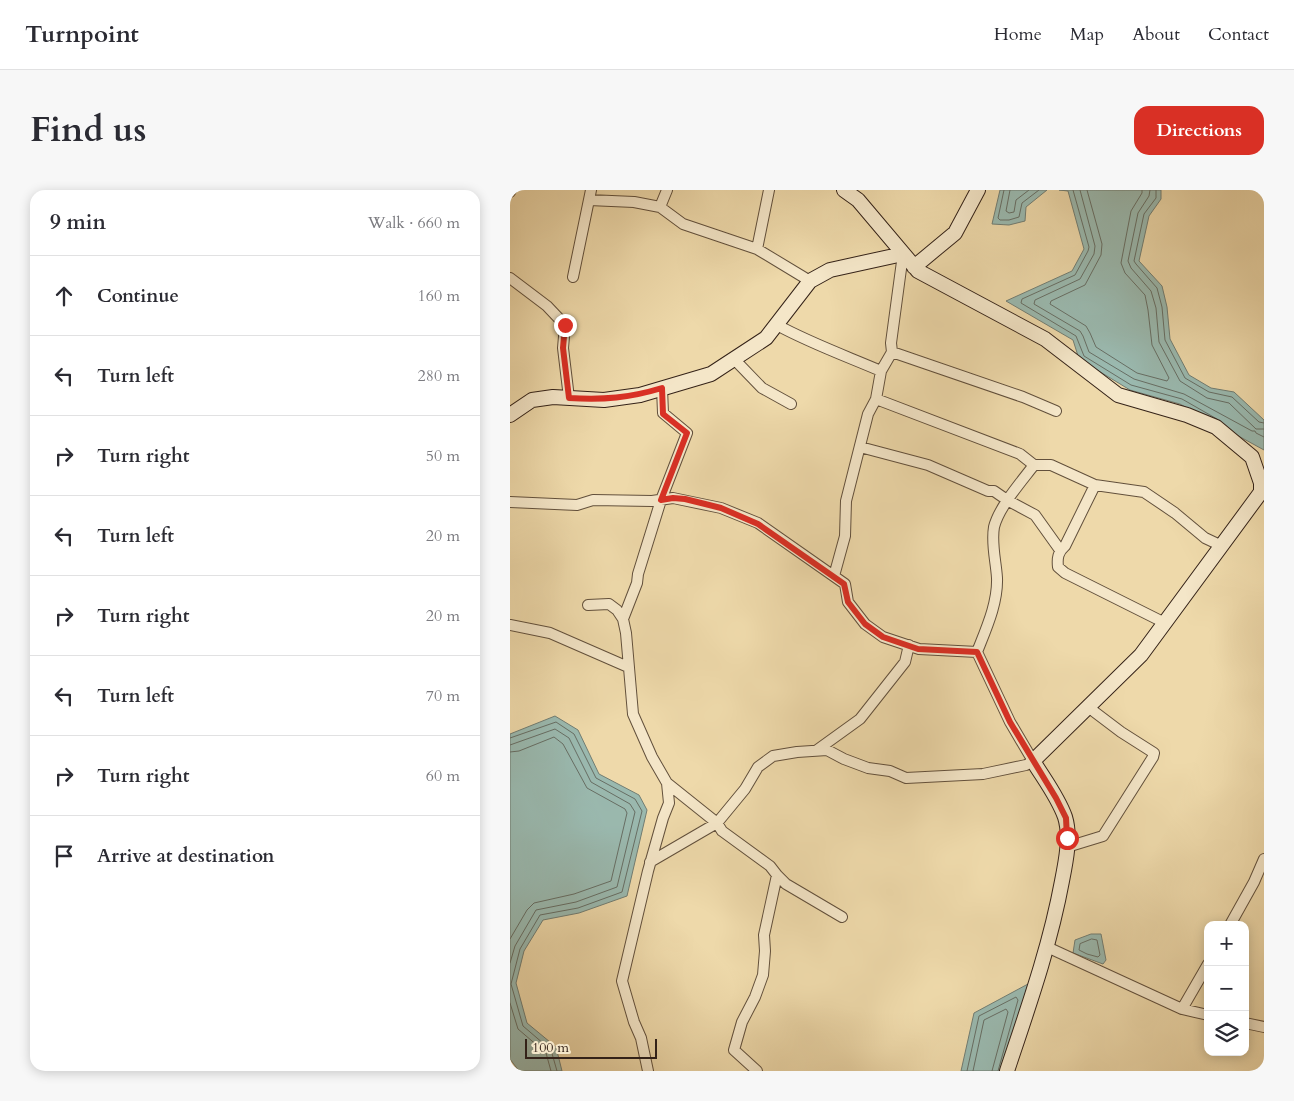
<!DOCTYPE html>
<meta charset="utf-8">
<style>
body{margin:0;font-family:Cardo,serif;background:#f7f7f7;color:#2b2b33}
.controls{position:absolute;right:15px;bottom:15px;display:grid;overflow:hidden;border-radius:10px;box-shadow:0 2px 12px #0003}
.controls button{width:45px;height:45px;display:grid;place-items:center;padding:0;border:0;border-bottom:1px solid #e1e1e2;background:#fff;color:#2b2b33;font:25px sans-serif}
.scale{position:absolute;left:15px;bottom:12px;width:132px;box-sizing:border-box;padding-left:5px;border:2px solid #342218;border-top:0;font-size:14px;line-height:18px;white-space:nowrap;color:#342218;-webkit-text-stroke:4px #f4e6c8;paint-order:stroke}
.stop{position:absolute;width:15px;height:15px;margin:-11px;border:4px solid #d93025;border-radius:50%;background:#fff}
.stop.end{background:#d93025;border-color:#fff;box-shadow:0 1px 5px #0008}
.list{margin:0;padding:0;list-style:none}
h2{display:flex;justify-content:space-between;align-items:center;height:65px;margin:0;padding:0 20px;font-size:21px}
h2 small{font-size:16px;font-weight:400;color:#7c7c81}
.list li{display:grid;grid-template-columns:32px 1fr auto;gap:15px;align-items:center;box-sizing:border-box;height:80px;padding:0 20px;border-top:1px solid #e1e1e2}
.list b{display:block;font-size:19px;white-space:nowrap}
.list em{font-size:16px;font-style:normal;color:#7c7c81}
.icon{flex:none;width:28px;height:28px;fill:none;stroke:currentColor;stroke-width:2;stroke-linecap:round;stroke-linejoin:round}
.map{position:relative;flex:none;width:754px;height:881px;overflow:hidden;border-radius:15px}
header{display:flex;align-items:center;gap:30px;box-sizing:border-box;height:70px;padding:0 25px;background:#fff;border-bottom:1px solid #e1e1e2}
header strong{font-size:24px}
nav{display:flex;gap:28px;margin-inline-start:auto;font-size:18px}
.intro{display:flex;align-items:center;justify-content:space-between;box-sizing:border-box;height:120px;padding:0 30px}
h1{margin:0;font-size:35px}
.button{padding:12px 22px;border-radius:15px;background:#d93025;color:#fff;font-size:18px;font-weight:700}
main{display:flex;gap:30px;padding:0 30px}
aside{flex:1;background:#fff;border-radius:15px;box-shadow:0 2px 12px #0003}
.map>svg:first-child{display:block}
</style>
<header>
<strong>Turnpoint</strong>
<nav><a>Home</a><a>Map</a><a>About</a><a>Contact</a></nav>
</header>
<div class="intro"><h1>Find us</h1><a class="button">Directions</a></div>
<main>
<aside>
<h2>9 min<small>Walk · 660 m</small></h2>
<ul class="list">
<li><svg class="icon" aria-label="ahead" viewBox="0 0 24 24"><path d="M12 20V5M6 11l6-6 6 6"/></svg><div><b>Continue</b></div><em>160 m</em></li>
<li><svg class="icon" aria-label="left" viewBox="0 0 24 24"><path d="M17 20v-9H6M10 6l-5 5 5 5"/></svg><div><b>Turn left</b></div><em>280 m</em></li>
<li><svg class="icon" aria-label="right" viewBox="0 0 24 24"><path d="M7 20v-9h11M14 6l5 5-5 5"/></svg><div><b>Turn right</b></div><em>50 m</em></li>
<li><svg class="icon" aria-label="left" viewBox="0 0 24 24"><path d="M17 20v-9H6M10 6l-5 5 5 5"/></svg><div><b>Turn left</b></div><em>20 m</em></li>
<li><svg class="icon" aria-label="right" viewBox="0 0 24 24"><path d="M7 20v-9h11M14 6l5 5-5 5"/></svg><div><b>Turn right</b></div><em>20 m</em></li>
<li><svg class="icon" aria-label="left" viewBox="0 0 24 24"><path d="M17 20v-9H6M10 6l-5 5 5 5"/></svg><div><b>Turn left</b></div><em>70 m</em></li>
<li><svg class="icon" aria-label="right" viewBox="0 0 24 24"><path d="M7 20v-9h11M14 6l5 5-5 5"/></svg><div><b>Turn right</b></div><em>60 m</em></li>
<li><svg class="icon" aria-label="arrive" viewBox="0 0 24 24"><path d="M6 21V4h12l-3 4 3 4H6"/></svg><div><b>Arrive at destination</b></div></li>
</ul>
</aside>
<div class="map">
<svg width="754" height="881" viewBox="0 0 754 881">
<rect width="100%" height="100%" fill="#eed9aa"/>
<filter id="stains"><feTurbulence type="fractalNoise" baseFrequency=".004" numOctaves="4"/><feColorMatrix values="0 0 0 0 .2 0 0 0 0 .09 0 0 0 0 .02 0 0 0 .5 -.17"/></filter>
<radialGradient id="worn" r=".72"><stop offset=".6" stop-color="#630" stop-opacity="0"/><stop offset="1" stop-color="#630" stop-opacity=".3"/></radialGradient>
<path fill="#9ab9af" stroke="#717d73" d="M 490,0 L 537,0 L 516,17 L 515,31 L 499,35 L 482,34 Z
M 549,0 L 651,0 L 651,9 L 639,26 L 629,71 L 652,96 L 657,117 L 660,149 L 679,185 L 701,198 L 724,202 L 754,230 L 754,260 L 670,214 L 620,200 L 569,169 L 563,150 L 496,111 L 562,81 L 574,59 L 558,1 Z
M 45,526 L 68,540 L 89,584 L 129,605 L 137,620 L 117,706 L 69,723 L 33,730 L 14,761 L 6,793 L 17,833 L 46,857 L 52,881 L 9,881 L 0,869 L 0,544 Z
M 581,744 L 591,744 L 596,770 L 593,774 L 563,763 L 565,750 Z
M 518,794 L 493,881 L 451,881 L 464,823 Z"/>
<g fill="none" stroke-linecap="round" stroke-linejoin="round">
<path stroke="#676e64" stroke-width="1" d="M 494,0 L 488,28 L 490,30 L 499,30 L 509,27 L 512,13 L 529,0
M 500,0 L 496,21 L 499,23 L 504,22 L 506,10 L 519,0
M 563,0 L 579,57 L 578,61 L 565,85 L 512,109 L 511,113 L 566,146 L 574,166 L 621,195 L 672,209 L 707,229
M 570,0 L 585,56 L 584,64 L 570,89 L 525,110 L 524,114 L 570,141 L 573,146 L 579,162 L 624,189 L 674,204 L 742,241 L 745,241 L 746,243 L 754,247
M 577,0 L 592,54 L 591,65 L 575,95 L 541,111 L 540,114 L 576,136 L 580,143 L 586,157 L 627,183 L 657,191 L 659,188 L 642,155 L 638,120 L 635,105 L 615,83 L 611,73 L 621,21 L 632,3 L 632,0
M 640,0 L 639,6 L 628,23 L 618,71 L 621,78 L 641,101 L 646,118 L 649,152 L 670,191 L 697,208 L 719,213 L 746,239 L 754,239
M 646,0 L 646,8 L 634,24 L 624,71 L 626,74 L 647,98 L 652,117 L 655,150 L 675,188 L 699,202 L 722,207 L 749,232 L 754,233
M 0,548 L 46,532 L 64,544 L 86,588 L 125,609 L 132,621 L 112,702 L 68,718 L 30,725 L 10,759 L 1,794 L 13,836 L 41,860 L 47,881
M 0,555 L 45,539 L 59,548 L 81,592 L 120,614 L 125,622 L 107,697 L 66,712 L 26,720 L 5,756 L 0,773
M 0,562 L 9,561 L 44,547 L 53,554 L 77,598 L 115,619 L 117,623 L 101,691 L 64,704 L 24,713 L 17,720 L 0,749
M 582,749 L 587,750 L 590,765 L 588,767 L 577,764 L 569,760 L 570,754 Z
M 0,813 L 8,839 L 36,863 L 41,881
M 457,881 L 469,826 L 506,807 L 508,810 L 488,881
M 463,881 L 474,830 L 496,819 L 498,822 L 482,881"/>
<defs>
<path id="street" d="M 0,2 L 1,0
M 79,10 L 124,12 L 150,17 L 173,34 L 247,59 L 300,91
M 150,17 L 157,0
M 247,59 L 259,0
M 63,87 L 81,0
M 0,88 L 37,116 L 55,135 L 53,158 L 59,208
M 267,135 C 300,153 336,166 371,181
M 382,162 L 513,207 L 546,221
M 224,169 L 252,198 L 281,214
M 366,209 L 510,264 L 524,275 L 541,275 L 585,295 L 634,302 L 665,323 L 695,348 L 712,356
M 350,257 L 418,275 L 478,301 L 484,301 L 497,310 L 525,325 L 550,360
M 585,295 L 555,356 C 548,362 547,368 548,377 L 555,383 L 655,433
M 0,312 L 67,315 L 83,310 L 142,311 L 163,308 L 211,318 L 248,333 L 335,394 L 338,412 L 355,434 L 373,447 L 409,459 L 467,462
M 324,386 L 335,346 L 336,311 L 358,224 L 366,209 L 371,181 L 382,162 L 381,153 L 393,64
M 78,415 L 99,414 L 107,420 L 113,429 L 116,443 L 123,524 L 142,567 L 157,593 L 159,613 L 153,628 L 138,681 L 112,791 L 124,832 L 131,848 L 138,881
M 113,429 L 127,393 L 128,384 L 151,310 L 177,243 L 153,223 L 152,198
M 0,435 L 40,443 L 118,477
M 307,560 L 350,529 L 395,472 L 399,455
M 157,593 L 207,633 L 212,641 L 260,676 L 267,685 L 254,745 L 255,761 L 253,785 L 245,807 L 232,832 L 224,860 L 247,881
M 557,657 L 593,646 L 643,567 L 644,563 L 611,542 L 578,517
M 140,672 L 207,633 L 235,599 L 248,577 L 263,566 L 287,562 L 317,560 L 334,569 L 358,578 L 380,581 L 396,588 L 473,584 L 516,575 L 523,571 L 500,532 L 467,462 C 476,439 488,413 487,388 C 486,371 481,354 484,337 C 489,317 511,292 524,275
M 267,685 L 276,694 L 332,727
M 720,735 L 744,692 L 754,669
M 537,757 L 672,819
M 698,774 L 672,819 L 698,825
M 735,833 L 754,837"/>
<path id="secondary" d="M 334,0 L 348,10 L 408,81 L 535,149 L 608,205 L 677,225 L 706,237 L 742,267 L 751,293 L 751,302 L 631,465 L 523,571 C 534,589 548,607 555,627 C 561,646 556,671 552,691 C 540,756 518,818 497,881
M 404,77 L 445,43 L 468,0
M 0,225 L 22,210 L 43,207 L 94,210 L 130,205 L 201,184 L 256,148 L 300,91 L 320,80 L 393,64"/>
</defs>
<use href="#street" stroke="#62503c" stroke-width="12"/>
<use href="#secondary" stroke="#342218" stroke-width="16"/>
<use href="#street" stroke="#f4e6c8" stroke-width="10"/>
<use href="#secondary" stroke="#f4e6c8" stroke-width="14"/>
</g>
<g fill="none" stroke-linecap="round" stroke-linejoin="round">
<path stroke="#d93025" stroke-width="6" d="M 55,135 L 53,158 L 59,208 C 94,210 119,208 152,198 L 153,224 L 177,243 L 151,310 L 163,308 L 175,309 L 211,318 L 248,334 L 334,394 L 338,412 L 355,434 L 373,447 L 408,459 L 467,462 L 500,532 L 546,608 L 556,628 L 557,648"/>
</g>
<rect width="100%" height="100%" filter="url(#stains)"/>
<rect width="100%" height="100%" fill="url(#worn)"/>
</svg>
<div class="controls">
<button>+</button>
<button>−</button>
<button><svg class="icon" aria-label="layers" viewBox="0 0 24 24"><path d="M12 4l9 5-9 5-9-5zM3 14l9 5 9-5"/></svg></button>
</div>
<div class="scale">100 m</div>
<div class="stop" style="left:557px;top:648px"></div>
<div class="stop end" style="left:55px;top:135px"></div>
</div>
</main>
